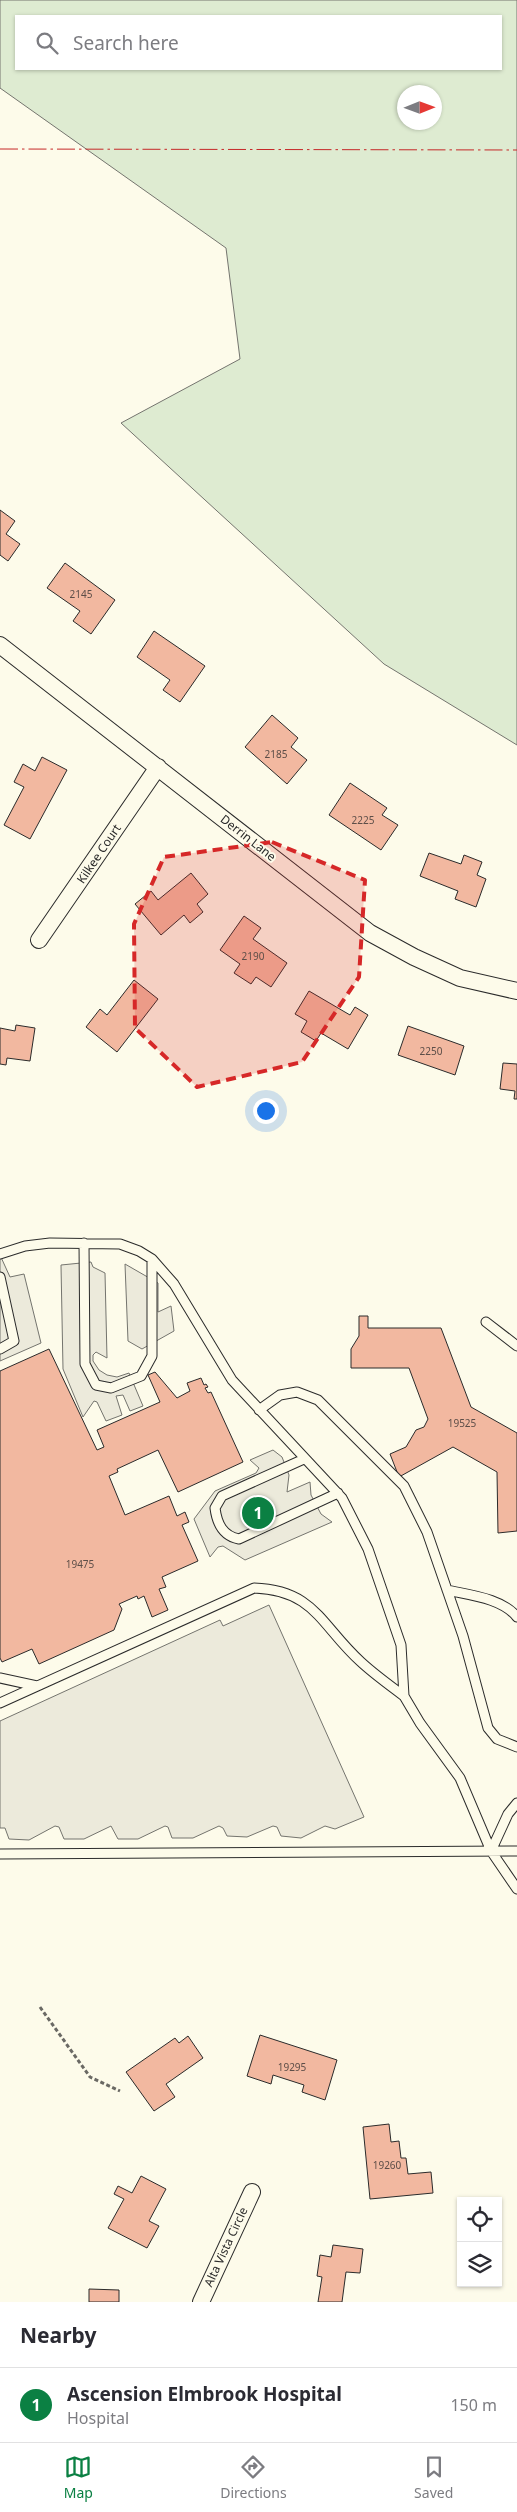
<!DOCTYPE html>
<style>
body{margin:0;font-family:"Noto Sans",sans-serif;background:#f7f7f7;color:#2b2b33}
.controls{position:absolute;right:15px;bottom:15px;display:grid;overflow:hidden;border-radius:0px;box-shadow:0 1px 4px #0004}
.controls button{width:45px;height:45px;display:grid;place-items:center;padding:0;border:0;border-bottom:1px solid #e1e1e2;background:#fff;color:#2b2b33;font:25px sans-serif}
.compass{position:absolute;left:397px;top:85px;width:45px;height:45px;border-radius:50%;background:#fff;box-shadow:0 1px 4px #0004;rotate:89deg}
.you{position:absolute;left:265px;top:1110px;width:18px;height:18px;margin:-12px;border:4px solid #fff;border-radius:50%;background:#1a73e8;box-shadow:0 0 0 8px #1a73e833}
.badge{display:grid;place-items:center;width:32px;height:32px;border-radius:50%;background:#0b8043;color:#fff;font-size:16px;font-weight:700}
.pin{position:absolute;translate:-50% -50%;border:2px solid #fff;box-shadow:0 1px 5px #0006}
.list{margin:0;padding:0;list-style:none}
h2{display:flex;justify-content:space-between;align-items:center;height:65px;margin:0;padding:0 20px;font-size:21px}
h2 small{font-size:16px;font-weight:400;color:#7c7c81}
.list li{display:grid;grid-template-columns:32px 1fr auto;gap:15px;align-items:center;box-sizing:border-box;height:75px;padding:0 20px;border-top:1px solid #e1e1e2}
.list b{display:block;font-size:19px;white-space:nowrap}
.list p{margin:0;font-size:16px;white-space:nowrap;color:#7c7c81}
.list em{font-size:16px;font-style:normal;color:#7c7c81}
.icon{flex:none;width:28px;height:28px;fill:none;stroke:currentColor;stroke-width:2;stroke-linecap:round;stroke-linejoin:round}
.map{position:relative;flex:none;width:517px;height:2302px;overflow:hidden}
.search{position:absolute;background:#fff;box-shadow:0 1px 4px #0004;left:15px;right:15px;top:15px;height:55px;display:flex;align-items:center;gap:12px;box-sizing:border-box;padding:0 18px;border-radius:0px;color:#7c7c81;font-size:19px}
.sheet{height:140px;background:#fff}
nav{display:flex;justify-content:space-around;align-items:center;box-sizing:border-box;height:70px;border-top:1px solid #e1e1e2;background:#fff;font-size:14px;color:#7c7c81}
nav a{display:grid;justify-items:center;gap:2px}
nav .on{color:#0b8043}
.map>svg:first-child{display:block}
</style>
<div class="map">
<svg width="517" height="2302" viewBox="0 0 517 2302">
<rect width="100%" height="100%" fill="#fdfbea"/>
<path fill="#deebd1" stroke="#74746e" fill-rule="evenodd" d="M 0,0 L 517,0 L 517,745 L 384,664 L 121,423 L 240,359 L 226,248 L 0,88 ZM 16,16 L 501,16 L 501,69 L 16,69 ZM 404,92 L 434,92 L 434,122 L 404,122 Z"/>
<path fill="#eceadb" stroke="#74746e" d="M 0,1255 L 10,1277 L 24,1274 L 41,1343 L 0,1361 Z
M 91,1262 L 93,1267 L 105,1273 L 107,1358 L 96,1352 L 93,1355 L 93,1361 L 99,1370 L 107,1375 L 117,1377 L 129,1373 L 143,1406 L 130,1411 L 123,1395 L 116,1396 L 122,1415 L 106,1421 L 97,1402 L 94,1401 L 83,1417 L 63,1369 L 61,1265 Z
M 125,1264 L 158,1283 L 158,1312 L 171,1306 L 174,1331 L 142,1349 L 128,1341 Z
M 273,1450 L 282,1457 L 289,1475 L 287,1492 L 310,1482 L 311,1495 L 321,1514 L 332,1522 L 245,1560 L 223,1546 L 218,1547 L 210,1557 L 194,1519 L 215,1491 L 256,1473 L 259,1468 L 250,1460 Z
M 269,1605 L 364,1817 L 335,1829 L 325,1826 L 301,1838 L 281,1836 L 277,1827 L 273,1826 L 247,1837 L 227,1836 L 223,1828 L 219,1826 L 193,1838 L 172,1838 L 168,1827 L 165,1826 L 138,1839 L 118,1839 L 111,1826 L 84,1839 L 64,1839 L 59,1827 L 55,1826 L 29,1840 L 9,1839 L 5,1828 L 0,1828 L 0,1721 L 220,1620 L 223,1626 Z"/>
<path fill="#f2b8a0" stroke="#2b2b2b" d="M 0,510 L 15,521 L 6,534 L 20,544 L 8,561 L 0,555 Z
M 65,563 L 115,600 L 91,634 L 73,621 L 80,611 L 47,588 Z
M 154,631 L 205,666 L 180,702 L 163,690 L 170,680 L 137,657 Z
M 272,715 L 298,738 L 291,747 L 307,760 L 287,784 L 245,747 Z
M 42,757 L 67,770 L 30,839 L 4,825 L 24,787 L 14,782 L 23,764 L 35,771 Z
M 350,783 L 387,808 L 382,815 L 398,825 L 381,850 L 329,815 Z
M 429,853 L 461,864 L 464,855 L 482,862 L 477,875 L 486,879 L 476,907 L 455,899 L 458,891 L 420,876 Z
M 191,873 L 208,894 L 197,904 L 203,912 L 190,923 L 184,915 L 161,935 L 135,904 L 151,891 L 158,900 Z
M 244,916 L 261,928 L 253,939 L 287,963 L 271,987 L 256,977 L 251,984 L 234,973 L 240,964 L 220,950 Z
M 134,980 L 158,999 L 117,1052 L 86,1027 L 100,1009 L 107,1015 Z
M 309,991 L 350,1015 L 355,1007 L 368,1015 L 348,1049 L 321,1033 L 316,1041 L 301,1032 L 307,1021 L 295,1014 Z
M 16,1025 L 35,1028 L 30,1061 L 7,1058 L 6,1065 L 0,1064 L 0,1028 L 15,1031 Z
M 408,1026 L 464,1046 L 455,1075 L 398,1055 Z
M 503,1063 L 517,1064 L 517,1099 L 514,1099 L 515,1091 L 500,1089 Z
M 359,1316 L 368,1316 L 368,1328 L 441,1328 L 471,1407 L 517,1433 L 517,1531 L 498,1533 L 497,1472 L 453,1447 L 399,1477 L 390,1454 L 406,1447 L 416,1430 L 424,1427 L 428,1419 L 409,1368 L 351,1368 L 351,1349 L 359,1336 Z
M 49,1349 L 97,1450 L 104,1447 L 97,1430 L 160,1402 L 148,1375 L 155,1372 L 177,1398 L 190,1391 L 187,1383 L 201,1378 L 204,1385 L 206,1384 L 208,1387 L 205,1388 L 208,1393 L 211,1392 L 243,1462 L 178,1492 L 158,1450 L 117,1469 L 118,1472 L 109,1476 L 125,1515 L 169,1496 L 177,1516 L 185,1512 L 189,1522 L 182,1525 L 198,1561 L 162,1577 L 166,1587 L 159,1589 L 168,1610 L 152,1617 L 144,1596 L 138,1599 L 137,1596 L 119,1604 L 122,1609 L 114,1630 L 39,1664 L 32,1649 L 2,1662 L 0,1658 L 0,1371 Z
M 260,2035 L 337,2060 L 325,2100 L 302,2092 L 304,2085 L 273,2075 L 271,2084 L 247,2076 Z
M 188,2036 L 203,2058 L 166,2084 L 175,2097 L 154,2111 L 126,2072 L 175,2038 L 179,2043 Z
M 389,2124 L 391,2142 L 399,2141 L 401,2158 L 406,2158 L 408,2174 L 431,2172 L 433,2193 L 370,2199 L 363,2127 Z
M 141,2176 L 166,2189 L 149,2221 L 159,2226 L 147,2248 L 108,2228 L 124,2199 L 114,2194 L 118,2186 L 132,2193 Z
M 333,2245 L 363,2249 L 360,2273 L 346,2272 L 342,2302 L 318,2302 L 322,2277 L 317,2276 L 320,2255 L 331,2257 Z
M 89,2289 L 119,2290 L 119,2302 L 89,2302 Z"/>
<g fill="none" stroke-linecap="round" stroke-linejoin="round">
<defs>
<path id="lane" d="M 84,1243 L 85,1364 L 96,1385 L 111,1388 L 141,1376 L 152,1356 L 152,1259
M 0,1254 L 25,1246 L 50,1243 L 120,1244 L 139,1251 L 152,1259 L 174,1284 L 232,1380 L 342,1498 L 368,1549 L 401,1645 L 404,1696 L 420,1723 L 460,1778 L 491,1851 L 517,1889
M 0,1277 L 14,1341 L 0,1349
M 486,1322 L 517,1346
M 259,1410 L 280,1395 L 297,1392 L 318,1400 L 404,1486 L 427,1532 L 463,1636 L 488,1728 L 497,1739 L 517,1747
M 304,1459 L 222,1496 L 215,1508 C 217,1524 223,1536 239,1539 L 338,1493
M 447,1590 C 469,1595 502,1598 517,1617
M 0,1678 L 37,1686
M 0,1703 L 254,1588 C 315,1590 321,1626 361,1662 C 374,1674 389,1685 404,1696
M 491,1851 L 508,1814 L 517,1803
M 0,1854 L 517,1851"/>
<path id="street" d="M 0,645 L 370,933 L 414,957 L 460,978 L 517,991
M 39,940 L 158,767
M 201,2302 L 252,2192"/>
</defs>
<use href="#lane" stroke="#2b2b2b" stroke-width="11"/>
<use href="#street" stroke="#2b2b2b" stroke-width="18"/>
<path stroke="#6a6964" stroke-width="3" stroke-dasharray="4 2.5" stroke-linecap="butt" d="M 40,2007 L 90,2077 L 120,2091"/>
<use href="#lane" stroke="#fdfbea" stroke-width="9"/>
<use href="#street" stroke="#fdfbea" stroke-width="16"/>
<path stroke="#c62828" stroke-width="1" stroke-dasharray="18 4 2.5 4" stroke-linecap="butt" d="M 0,149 L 517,150"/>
</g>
<path fill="#d62828" fill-opacity="0.2" stroke="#d62828" stroke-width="4" stroke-dasharray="10 6" stroke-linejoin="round" d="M 272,842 L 365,880 L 359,977 L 302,1062 L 197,1087 L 135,1028 L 134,924 L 164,857 Z"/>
<g text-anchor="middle" stroke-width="4" stroke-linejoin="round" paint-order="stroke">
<g font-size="10" fill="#5d4e48">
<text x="81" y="598">2145</text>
<text x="276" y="758">2185</text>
<text x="363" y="824">2225</text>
<text x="253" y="960">2190</text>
<text x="431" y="1055">2250</text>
<text x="462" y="1427">19525</text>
<text x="80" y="1568">19475</text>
<text x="292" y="2071">19295</text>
<text x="387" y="2169">19260</text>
</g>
<g font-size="12" fill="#2b2b2b" stroke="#fdfbea">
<text transform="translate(248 838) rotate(38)" y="4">Derrin Lane</text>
<text transform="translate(99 854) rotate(-56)" y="4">Kilkee Court</text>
<text transform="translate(226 2247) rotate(-65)" y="4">Alta Vista Circle</text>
</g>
</g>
</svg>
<div class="controls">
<button><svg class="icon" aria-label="locate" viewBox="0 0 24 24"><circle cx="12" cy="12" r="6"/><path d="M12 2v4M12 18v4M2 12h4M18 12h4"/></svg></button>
<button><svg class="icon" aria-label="layers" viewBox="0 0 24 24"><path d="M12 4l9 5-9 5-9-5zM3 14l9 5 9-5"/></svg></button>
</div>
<svg class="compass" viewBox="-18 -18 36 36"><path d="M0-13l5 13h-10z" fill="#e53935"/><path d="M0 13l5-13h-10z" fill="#7c7c81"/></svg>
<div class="you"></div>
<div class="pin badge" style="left:258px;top:1513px">1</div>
<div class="search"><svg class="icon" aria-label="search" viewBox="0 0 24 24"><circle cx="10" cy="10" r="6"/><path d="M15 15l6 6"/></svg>Search here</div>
</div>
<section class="sheet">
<h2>Nearby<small></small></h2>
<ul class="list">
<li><span class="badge">1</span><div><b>Ascension Elmbrook Hospital</b><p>Hospital</p></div><em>150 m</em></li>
</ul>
</section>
<nav>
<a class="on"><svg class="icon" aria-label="map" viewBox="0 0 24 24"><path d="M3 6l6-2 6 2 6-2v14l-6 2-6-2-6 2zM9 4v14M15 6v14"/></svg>Map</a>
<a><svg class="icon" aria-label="directions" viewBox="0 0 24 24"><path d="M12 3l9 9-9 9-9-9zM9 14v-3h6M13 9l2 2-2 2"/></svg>Directions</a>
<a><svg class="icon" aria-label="saved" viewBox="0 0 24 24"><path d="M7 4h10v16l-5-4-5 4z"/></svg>Saved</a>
</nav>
